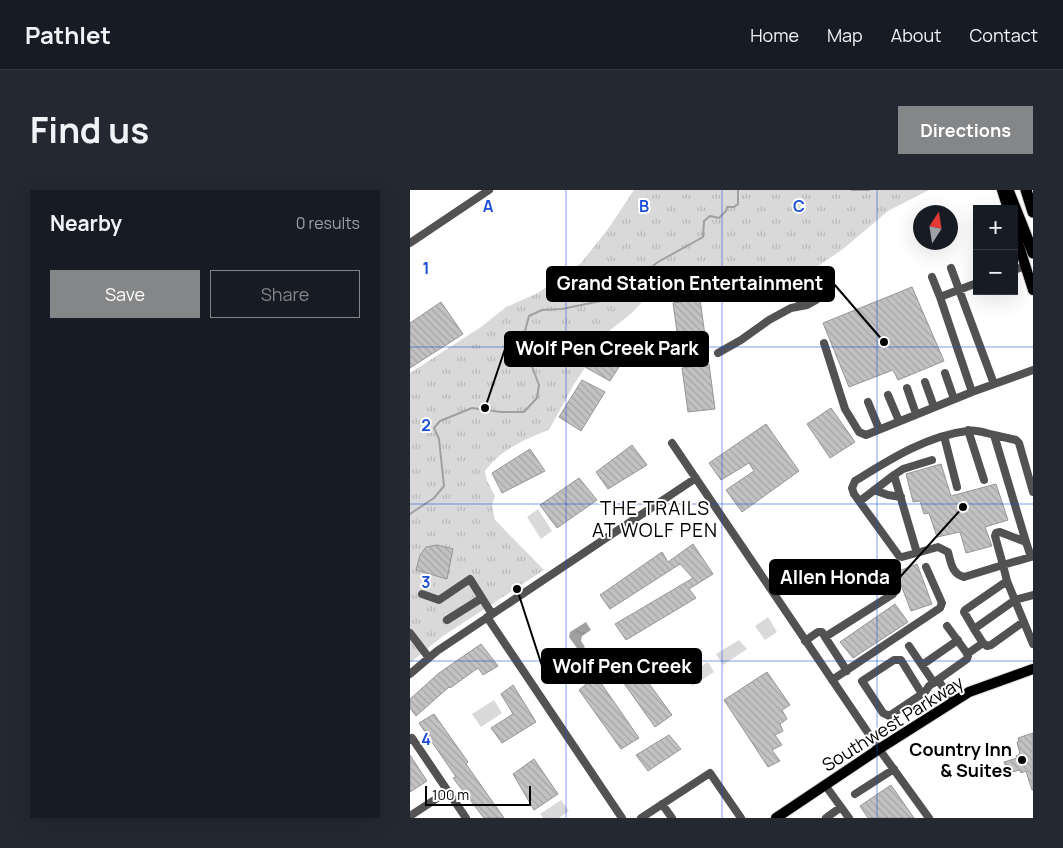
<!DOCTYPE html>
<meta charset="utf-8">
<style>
body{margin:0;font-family:Manrope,sans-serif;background:#242831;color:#f1f3f6}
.controls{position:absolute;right:15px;top:15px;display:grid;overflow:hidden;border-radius:0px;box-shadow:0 5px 20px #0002}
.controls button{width:45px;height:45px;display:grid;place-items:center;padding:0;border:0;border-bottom:1px solid #363941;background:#171b24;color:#f1f3f6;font:25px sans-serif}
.compass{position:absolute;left:503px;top:15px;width:45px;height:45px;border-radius:50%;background:#171b24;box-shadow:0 5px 20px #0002;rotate:12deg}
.scale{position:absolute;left:15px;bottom:12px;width:106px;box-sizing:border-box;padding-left:5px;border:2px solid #000;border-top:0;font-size:14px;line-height:18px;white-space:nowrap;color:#000;-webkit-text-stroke:4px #fff;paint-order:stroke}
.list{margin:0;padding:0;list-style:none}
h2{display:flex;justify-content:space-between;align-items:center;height:65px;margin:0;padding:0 20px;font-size:21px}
h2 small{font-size:16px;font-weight:400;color:#9ea1a6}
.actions{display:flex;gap:10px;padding:15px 20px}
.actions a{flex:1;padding:11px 0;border:1px solid #858687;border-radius:0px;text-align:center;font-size:18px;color:#858687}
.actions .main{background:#858687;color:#fff}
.map{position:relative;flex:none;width:623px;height:628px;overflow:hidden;border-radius:0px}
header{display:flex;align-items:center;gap:30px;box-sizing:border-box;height:70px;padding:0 25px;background:#171b24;border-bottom:1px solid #363941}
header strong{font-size:24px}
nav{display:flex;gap:28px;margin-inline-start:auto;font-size:18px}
.intro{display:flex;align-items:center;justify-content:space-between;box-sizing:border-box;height:120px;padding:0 30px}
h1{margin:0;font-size:35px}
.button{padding:12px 22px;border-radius:0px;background:#858687;color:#fff;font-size:18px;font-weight:700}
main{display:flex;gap:30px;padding:0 30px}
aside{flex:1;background:#171b24;border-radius:0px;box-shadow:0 5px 20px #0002}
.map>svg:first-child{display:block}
</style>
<header>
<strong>Pathlet</strong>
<nav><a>Home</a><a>Map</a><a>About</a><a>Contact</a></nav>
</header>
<div class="intro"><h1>Find us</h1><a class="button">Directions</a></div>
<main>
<aside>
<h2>Nearby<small>0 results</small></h2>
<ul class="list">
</ul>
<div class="actions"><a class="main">Save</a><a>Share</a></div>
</aside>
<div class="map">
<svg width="623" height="628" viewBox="0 0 623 628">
<defs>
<pattern id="park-tufts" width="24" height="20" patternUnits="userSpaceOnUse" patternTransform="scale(1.25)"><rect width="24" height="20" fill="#d9d9d9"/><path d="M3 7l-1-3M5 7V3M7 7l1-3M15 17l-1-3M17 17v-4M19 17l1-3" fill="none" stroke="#b8b8b8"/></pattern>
<pattern id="water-ripples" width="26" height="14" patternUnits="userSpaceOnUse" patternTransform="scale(1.25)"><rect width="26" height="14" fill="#a0a0a0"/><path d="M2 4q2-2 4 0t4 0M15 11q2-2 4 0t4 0" fill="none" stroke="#888"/></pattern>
<pattern id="building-back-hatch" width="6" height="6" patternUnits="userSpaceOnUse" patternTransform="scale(1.25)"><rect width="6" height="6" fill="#c2c2c2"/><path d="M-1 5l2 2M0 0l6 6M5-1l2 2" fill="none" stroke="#a5a5a5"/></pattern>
</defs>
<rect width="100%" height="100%" fill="#fff"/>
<path fill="#d9d9d9" d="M 128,319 L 142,341 L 131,349 L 117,327 Z
M 358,427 L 367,442 L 355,450 L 345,436 Z
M 329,450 L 337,459 L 313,475 L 306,464 Z
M 298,472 L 304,482 L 282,496 L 276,486 Z
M 84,510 L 92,523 L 71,537 L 62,524 Z
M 151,610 L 159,621 L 149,628 L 133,628 L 130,624 Z"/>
<path fill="url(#park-tufts)" d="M 224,0 L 519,0 L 478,21 L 433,59 L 388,90 L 308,107 L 306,79 L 263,86 L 248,94 L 223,122 L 199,141 L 163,196 L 139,240 C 115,249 90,260 75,281 L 77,291 L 85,306 L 82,315 L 85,330 L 134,380 L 33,446 L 0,473 L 0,183 L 71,137 L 96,117 L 128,103 L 171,73 L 198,39 Z"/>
<path fill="url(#water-ripples)" d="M 176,432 L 181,440 L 172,446 L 171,451 L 175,457 L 169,461 L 159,447 L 160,442 Z"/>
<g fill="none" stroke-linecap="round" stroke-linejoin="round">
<path stroke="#a0a0a0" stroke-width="2" d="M 442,0 L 459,0
M 0,324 L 24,308 L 34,296 L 29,249 L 24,238 L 30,231 L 62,218 L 91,222 L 114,222 L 127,208 L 129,195 L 120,171 L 115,141 L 119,126 L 132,120 L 152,119 L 200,109 L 248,72 L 293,47 L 294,31 L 300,26 L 309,28 L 316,21 L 317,17 L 324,17 L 328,14 L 328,0"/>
</g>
<path fill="url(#building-back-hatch)" stroke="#969696" d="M 502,97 L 534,171 L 488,190 L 483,180 L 439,197 L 413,133 Z
M 290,109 L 296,153 L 269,156 L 263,113 Z
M 31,112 L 53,144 L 0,178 L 0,133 Z
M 199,141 L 224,153 L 200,191 L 175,177 Z
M 299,174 L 305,219 L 278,222 L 272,178 Z
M 172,190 L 195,202 L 171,241 L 149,227 Z
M 421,218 L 445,252 L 420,268 L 397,234 Z
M 356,234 L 389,281 L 332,322 L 316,300 L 344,281 L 339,273 L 311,290 L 299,273 Z
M 222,255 L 237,275 L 198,299 L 186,282 Z
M 120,259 L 135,281 L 92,303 L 82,283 Z
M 531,274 L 541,306 L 586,294 L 598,330 L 575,337 L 582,356 L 556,363 L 550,342 L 527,347 L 519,323 L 514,324 L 510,311 L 503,312 L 496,284 Z
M 169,288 L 187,310 L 147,338 L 130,315 Z
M 283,354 L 303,384 L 279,399 L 286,408 L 216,450 L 205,434 L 283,388 L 270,374 L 200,419 L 190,405 L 252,362 L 258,372 Z
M 27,355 L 43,359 L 37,389 L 6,380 L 10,365 L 16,357 Z
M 507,374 L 522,414 L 501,421 L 486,382 Z
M 485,414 L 498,432 L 443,468 L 430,452 Z
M 71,454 L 88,476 L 73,485 L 68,478 L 40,498 L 39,497 L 6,526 L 0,518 L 0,509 L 29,483 Z
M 219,466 L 262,525 L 245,537 L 203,478 Z
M 357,482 L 380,515 L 372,520 L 377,529 L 370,534 L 373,541 L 365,545 L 372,555 L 362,560 L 370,571 L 358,577 L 314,510 Z
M 186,486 L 229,548 L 211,559 L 169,500 Z
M 103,495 L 126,532 L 92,553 L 81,538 L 103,524 L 91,504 Z
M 24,524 L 58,572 L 56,574 L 94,628 L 74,628 L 43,588 L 46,587 L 9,533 Z
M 623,543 L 623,600 L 622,600 L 616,581 L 611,583 L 610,580 L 598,583 L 594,572 L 607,568 L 606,566 L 610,564 L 607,552 L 609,552 L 608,548 Z
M 259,545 L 271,559 L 238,581 L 226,565 Z
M 0,565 L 17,591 L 0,602 Z
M 124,569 L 148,604 L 124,620 L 103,584 Z
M 481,595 L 504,628 L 458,628 L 450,616 Z"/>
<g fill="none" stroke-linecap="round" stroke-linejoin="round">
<defs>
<path id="major" d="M 592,0 L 598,19
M 604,40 L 623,100
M 366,628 L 469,559 L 559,502 L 623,479"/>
<path id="highway" d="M 598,0 L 623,63
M 616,0 L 623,22"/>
</defs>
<use href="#major" stroke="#dbdbdb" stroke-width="12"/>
<use href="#highway" stroke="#dbdbdb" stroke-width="13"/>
<path stroke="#525252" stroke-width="8" d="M 0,53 L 79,0
M 541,78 L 584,194
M 604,80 L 615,76
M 522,87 L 530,107
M 567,93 L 530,107 L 562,202 L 623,180
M 384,96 L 391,116
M 414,153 L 435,219 L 449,242 L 456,245 L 562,202
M 308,163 L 331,150 L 359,130 L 381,118 L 397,115 L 406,110 L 409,106 L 403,90
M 535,183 L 544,209
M 515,192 L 524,217
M 497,198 L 506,224
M 478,205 L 489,231
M 458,212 L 469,239
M 558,240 L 574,290
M 584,245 C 575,243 566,239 557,241 C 516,246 479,270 445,291 L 442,298 L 444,304 L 489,366 L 492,367 L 528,357 L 538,362 C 541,373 542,384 554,387 L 593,375 L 585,346 L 586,343 L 590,342 L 616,352 L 621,367 L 593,375 L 597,391 L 623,454
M 534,246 L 547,297
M 262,253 L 469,559 L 519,628
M 464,300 L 478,305 L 491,307
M 450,311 L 484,285
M 616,352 L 584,245 L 606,250 L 609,253 L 623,302
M 507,363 L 484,285 L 493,279 L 522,270
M 12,404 L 29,410 L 60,389 L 82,424
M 77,427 L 212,628
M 37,430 L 72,408
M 564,439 L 554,422 L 555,420 L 597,391
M 0,443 L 19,468
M 415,447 L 437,481
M 395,451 L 408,442 L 412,442 L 415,447 L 483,404 L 481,391
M 573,453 L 564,439 L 605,410 L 623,405
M 499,456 L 524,493
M 557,464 L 573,453 L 577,456 L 581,455 L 613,432
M 512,475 L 548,450
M 0,484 L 27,461 L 286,288
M 422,490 L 530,418 L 532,413 L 516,377
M 528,490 L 543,512
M 512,504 L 491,470 L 484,470 L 452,491 L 473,523 L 479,526 L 515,502 L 519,496 L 557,469 L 558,466 L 556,462 L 537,436
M 0,550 L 2,548 L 56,628
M 415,595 L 439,628
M 445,604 L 484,579
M 252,614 L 262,628
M 0,626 L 38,601
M 231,628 L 300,583 L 331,628
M 416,628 L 431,617"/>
<use href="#major" stroke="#000" stroke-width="10"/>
<use href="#highway" stroke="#000" stroke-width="11"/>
</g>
<path fill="none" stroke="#1d4ed8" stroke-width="1" stroke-opacity="0.55" d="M 156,0 L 156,628M 312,0 L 312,628M 467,0 L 467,628M 0,157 L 623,157M 0,314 L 623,314M 0,471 L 623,471"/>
<circle fill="#000" stroke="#fff" stroke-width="2" cx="612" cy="570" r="5"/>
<g text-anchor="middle" stroke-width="4" stroke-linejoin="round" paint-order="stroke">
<g font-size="18" fill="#000" stroke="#fff">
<text transform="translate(483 534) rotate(-32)" y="6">Southwest Parkway</text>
</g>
<g font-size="18" font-weight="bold" fill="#000" stroke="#fff" text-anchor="end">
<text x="602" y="566">Country Inn<tspan x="602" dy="21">&amp; Suites</tspan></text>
</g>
<g font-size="19" letter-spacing="1" fill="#000" stroke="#fff">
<text x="245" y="325">THE TRAILS<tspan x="245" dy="22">AT WOLF PEN</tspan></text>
</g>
</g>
<g font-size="16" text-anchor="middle" font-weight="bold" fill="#1d4ed8" stroke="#fff" stroke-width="4" stroke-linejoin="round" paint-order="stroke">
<text x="78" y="22">A</text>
<text x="234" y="22">B</text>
<text x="389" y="22">C</text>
<text x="16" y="84">1</text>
<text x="16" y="241">2</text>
<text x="16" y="398">3</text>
<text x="16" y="555">4</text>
</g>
<path fill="none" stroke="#000" stroke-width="2" d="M474 152L424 94M75 218L95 159M553 317L490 387M107 399L132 476"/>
<g fill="#000" stroke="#fff" stroke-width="2">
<circle cx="474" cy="152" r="5"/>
<circle cx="75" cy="218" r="5"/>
<circle cx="553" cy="317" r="5"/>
<circle cx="107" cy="399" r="5"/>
</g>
<g fill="#000" stroke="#000" stroke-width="2">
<rect x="137" y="77" width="287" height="34" rx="5"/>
<rect x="95" y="142" width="203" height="34" rx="5"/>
<rect x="360" y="370" width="130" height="34" rx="5"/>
<rect x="132" y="459" width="159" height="34" rx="5"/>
</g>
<g font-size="19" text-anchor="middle" font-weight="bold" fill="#fff">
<text x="280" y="100">Grand Station Entertainment</text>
<text x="197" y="165">Wolf Pen Creek Park</text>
<text x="425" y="394">Allen Honda</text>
<text x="212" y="483">Wolf Pen Creek</text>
</g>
</svg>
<div class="controls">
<button>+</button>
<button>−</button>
</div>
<svg class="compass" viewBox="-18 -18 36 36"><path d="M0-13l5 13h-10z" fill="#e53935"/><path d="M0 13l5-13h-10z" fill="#9ea1a6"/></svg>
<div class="scale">100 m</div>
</div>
</main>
